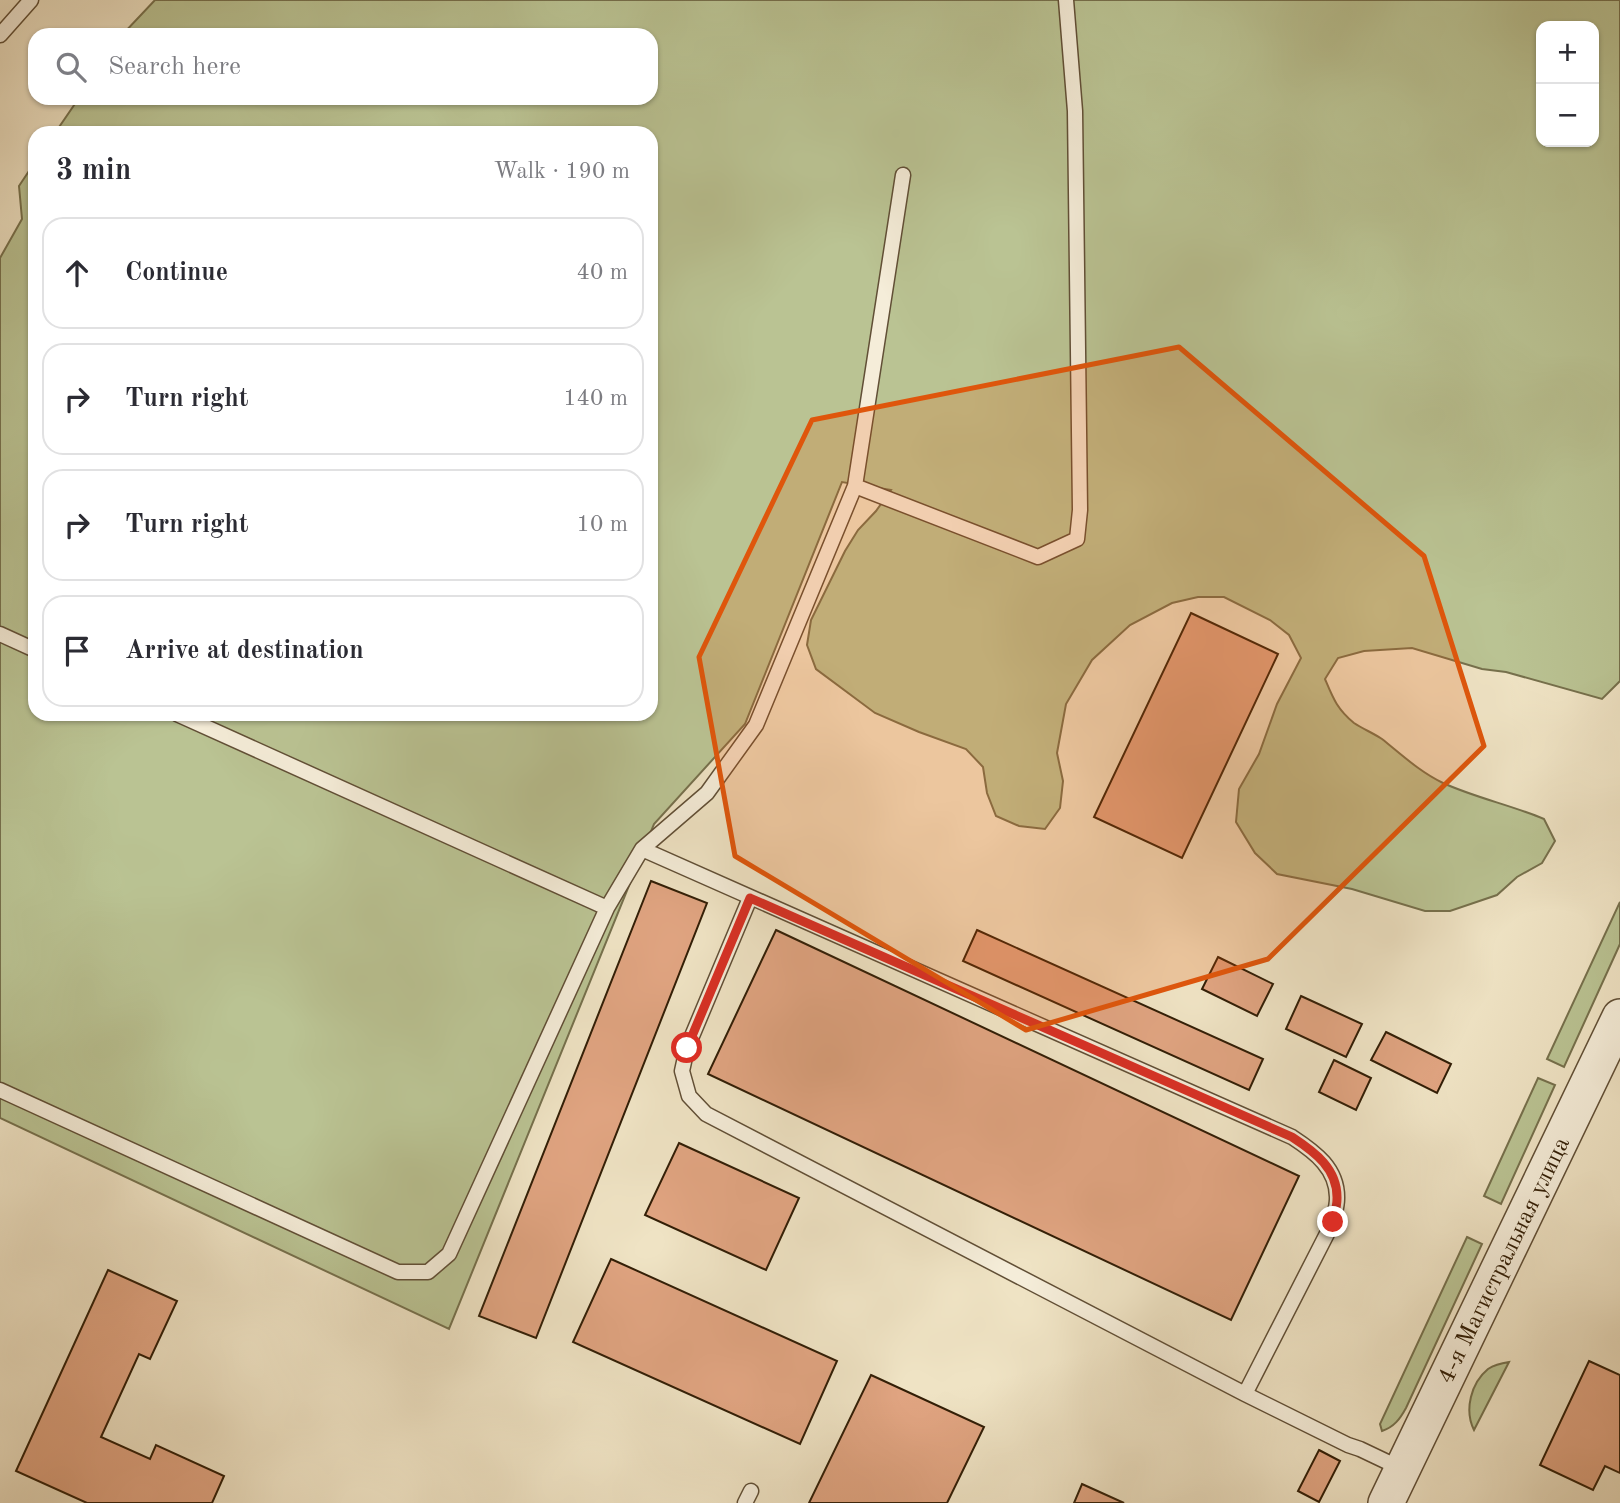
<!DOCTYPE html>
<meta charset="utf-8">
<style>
body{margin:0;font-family:"Old Standard TT",serif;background:#f2f2f3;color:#2b2b33}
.controls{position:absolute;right:21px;top:21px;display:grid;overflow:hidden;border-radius:14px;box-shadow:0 2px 5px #0004}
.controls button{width:63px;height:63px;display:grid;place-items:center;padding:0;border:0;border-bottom:2px solid #e1e1e2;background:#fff;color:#2b2b33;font:35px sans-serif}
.stop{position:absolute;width:21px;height:21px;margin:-16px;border:5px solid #d93025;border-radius:50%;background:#fff}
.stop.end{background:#d93025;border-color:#fff;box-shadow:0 2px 7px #0008}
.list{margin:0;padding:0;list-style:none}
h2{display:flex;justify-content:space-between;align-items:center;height:91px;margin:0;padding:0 28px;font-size:30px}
h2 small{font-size:23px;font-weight:400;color:#7c7c81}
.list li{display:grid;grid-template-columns:46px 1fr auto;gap:21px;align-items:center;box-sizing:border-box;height:112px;margin:0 14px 14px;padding:0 14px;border:2px solid #e1e1e2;border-radius:21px}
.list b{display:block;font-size:26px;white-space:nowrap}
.list em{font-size:23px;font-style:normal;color:#7c7c81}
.icon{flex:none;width:38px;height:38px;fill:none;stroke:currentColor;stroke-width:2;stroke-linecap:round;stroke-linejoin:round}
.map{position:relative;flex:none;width:1620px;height:1503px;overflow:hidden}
.search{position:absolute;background:#fff;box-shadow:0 2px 5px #0004;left:28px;top:28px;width:630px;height:77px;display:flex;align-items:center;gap:18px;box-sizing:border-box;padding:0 24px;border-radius:21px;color:#7c7c81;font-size:26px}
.panel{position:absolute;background:#fff;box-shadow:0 2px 5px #0004;left:28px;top:126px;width:630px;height:595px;border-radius:21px}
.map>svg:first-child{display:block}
</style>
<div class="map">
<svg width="1620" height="1503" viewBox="0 0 1620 1503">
<rect width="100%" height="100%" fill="#efe3c4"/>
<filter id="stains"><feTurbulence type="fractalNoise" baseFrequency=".00286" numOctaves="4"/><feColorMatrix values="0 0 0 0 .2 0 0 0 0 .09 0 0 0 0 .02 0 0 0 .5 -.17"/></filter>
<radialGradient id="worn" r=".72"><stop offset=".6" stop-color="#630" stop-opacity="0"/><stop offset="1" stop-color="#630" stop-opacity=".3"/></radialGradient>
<path fill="#bac393" stroke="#76704c" stroke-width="2" fill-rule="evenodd" d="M 155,0 L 1620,0 L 1620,681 L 1602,699 L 1506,672 L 1482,669 L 1412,648 L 1364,651 L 1338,658 L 1325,679 C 1333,698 1337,709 1354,723 C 1363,729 1373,733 1382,739 C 1402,755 1420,772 1443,783 C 1476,798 1511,805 1544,819 L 1555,841 L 1542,863 L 1517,877 L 1497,895 L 1450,911 L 1425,911 L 1352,889 L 1277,874 L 1255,853 L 1236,822 L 1239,789 L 1259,754 L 1277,704 L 1301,658 L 1289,635 L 1270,620 L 1224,597 L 1198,597 L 1172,603 L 1130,625 L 1092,660 L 1066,704 L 1057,753 L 1063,781 L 1060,808 L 1045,829 L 1019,826 L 996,816 L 987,793 L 983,767 L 966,749 L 919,732 L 875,713 L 816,669 L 807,645 L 811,620 L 845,551 L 858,530 L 876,511 L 891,490 L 842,482 L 745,724 L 654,824 L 449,1329 L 0,1118 L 0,258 L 22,219 L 19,186 L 35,162 L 35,714 L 651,714 L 651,133 L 55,133 L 79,98 L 651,98 L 651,35 L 122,35 ZM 1541,26 L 1594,26 L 1594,142 L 1541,142 Z
M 1620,902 L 1620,944 L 1564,1067 L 1547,1059 Z
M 1538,1078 L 1555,1085 L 1501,1204 L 1484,1196 Z
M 1467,1237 L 1482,1244 L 1406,1408 C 1400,1419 1394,1427 1382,1431 L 1380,1424 Z
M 1509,1362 L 1474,1430 C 1464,1410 1471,1383 1488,1369 C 1494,1365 1502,1363 1509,1362 Z"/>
<path fill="#e0a481" stroke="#321e06" stroke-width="2" d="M 1191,613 L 1278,654 L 1182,858 L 1094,817 Z
M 651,881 L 707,903 L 536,1338 L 479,1316 Z
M 776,930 L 1299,1176 L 1231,1320 L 708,1074 Z
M 977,930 L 1263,1059 L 1249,1090 L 963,961 Z
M 1218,957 L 1273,984 L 1257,1016 L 1202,989 Z
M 1301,996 L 1362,1024 L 1346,1057 L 1286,1029 Z
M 1386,1032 L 1451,1064 L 1437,1093 L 1371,1060 Z
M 1334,1060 L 1371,1078 L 1356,1110 L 1319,1092 Z
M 679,1143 L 799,1198 L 766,1270 L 645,1215 Z
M 611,1259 L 837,1361 L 800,1444 L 573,1342 Z
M 108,1270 L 177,1301 L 150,1359 L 139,1354 L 101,1437 L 150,1459 L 156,1445 L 224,1476 L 212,1503 L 87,1503 L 16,1471 Z
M 1589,1361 L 1620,1375 L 1620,1473 L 1605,1466 L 1593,1490 L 1540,1465 Z
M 871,1375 L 984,1427 L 947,1503 L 809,1503 Z
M 1319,1450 L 1340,1461 L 1319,1502 L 1298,1491 Z
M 1082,1484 L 1124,1503 L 1074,1503 Z"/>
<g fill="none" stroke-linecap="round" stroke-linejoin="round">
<defs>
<path id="service" d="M 0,35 L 31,0
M 855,486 L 1038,557 L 1077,539 L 1080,510 L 1075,111 L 1066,0
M 0,634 L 35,650
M 177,714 L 607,908
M 642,849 L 1292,1137 C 1315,1152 1338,1169 1337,1199 C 1337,1207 1334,1215 1333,1222 L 1245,1394
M 750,898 L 687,1048 L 682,1071 L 689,1096 L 706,1114 L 1245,1394 L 1348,1445 L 1360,1449 L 1402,1469
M 0,1090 L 398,1272 L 428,1272 L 449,1254 L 607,908 L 642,849 L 707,793 L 756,725 L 855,486 L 903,175
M 745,1503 L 751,1491"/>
<path id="tertiary" d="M 1386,1503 L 1620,1017"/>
</defs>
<use href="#service" stroke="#614f36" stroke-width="17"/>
<use href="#tertiary" stroke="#614f36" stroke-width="38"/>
<use href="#service" stroke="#f5edd9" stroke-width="14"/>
<use href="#tertiary" stroke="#f5edd9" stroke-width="35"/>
</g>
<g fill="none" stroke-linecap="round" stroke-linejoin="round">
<path stroke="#d93025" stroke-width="9" d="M 687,1048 L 750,898 L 1292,1137 C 1315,1152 1338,1169 1337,1199 C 1337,1207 1334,1215 1333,1222"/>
</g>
<path fill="#df560c" fill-opacity="0.2" stroke="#df560c" stroke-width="5" stroke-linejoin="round" d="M 1179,347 L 1424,556 L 1484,746 L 1268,959 L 1026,1030 L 735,856 L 699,657 L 812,420 Z"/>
<g text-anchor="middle" stroke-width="5" stroke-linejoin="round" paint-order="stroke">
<g font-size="24" fill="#321e06" stroke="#f5edd9">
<text transform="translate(1503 1260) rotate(-64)" y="8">4-я Магистральная улица</text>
</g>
</g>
<rect width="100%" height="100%" filter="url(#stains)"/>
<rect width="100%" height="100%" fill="url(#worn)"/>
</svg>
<div class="controls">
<button>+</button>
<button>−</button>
</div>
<div class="stop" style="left:687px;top:1048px"></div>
<div class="stop end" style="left:1333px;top:1222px"></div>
<div class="search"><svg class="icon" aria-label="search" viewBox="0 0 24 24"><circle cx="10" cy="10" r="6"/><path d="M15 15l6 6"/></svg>Search here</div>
<section class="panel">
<h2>3 min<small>Walk · 190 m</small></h2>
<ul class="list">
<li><svg class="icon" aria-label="ahead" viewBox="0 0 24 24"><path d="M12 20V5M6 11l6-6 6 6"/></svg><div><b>Continue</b></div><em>40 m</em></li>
<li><svg class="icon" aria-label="right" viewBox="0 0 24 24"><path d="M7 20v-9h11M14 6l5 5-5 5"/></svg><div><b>Turn right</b></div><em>140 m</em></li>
<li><svg class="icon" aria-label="right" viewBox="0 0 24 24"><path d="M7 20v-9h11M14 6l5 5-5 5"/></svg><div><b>Turn right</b></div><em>10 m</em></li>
<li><svg class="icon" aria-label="arrive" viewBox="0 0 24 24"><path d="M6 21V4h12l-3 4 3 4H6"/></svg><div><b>Arrive at destination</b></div></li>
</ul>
</section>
</div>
